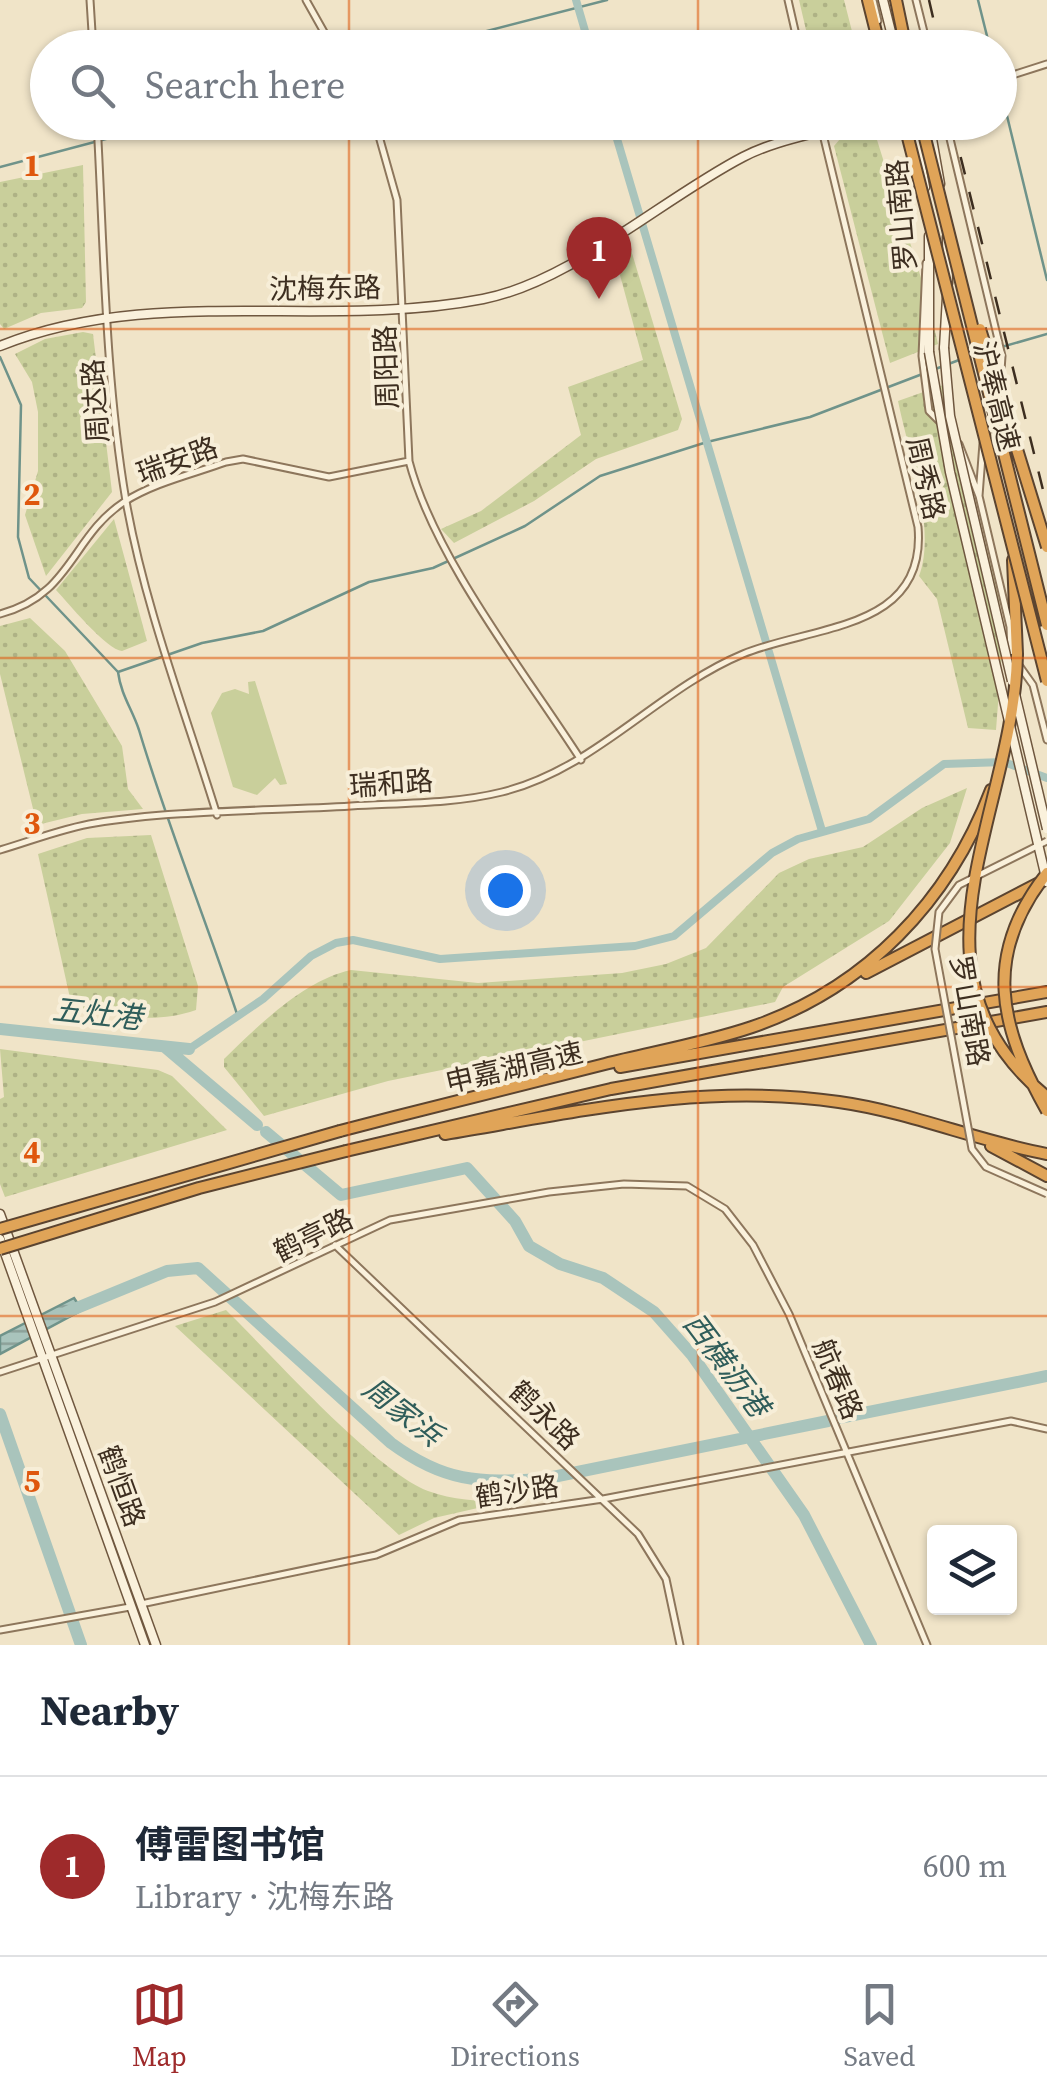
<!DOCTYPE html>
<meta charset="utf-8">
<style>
body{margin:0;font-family:"Source Serif 4","Noto Sans SC",serif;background:#f6f6f7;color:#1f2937}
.controls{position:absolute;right:30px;bottom:30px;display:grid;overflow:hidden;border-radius:10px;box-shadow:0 2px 8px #0004}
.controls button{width:90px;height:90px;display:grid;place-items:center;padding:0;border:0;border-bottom:2px solid #e0e1e3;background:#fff;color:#1f2937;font:50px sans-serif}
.you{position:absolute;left:505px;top:890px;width:35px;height:35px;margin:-25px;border:8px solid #fff;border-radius:50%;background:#1a73e8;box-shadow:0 0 0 15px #1a73e833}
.badge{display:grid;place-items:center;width:65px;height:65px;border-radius:50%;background:#9e2a2b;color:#fff;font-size:32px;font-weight:700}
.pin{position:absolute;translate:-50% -82px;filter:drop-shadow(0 2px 5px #0008)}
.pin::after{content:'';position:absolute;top:52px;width:35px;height:30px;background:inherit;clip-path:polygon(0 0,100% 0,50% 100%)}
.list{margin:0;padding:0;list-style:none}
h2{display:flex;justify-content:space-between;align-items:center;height:130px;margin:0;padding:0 40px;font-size:42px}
h2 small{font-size:32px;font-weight:400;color:#747a83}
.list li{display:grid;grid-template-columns:65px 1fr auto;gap:30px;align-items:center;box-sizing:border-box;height:180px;padding:0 40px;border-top:2px solid #e0e1e3}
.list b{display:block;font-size:38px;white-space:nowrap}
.list p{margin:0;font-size:32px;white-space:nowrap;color:#747a83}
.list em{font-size:32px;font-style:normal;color:#747a83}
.icon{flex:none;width:55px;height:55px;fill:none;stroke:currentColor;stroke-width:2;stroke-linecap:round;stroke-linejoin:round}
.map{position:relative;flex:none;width:1047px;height:1645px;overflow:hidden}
.search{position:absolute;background:#fff;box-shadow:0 2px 8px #0004;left:30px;right:30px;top:30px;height:110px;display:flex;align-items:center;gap:25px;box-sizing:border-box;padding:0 35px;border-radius:55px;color:#747a83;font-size:38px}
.sheet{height:310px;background:#fff}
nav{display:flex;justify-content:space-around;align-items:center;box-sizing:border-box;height:140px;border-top:2px solid #e0e1e3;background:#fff;font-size:28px;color:#747a83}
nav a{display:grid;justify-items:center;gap:5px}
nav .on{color:#9e2a2b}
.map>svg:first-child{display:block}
</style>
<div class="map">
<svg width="1047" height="1645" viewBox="0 0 1047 1645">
<defs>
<pattern id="grass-dots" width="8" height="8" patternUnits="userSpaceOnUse" patternTransform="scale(2.5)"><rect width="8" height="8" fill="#c9cf9b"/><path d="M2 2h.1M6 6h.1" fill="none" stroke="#aeb285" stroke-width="1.8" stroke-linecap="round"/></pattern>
<pattern id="water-rules" width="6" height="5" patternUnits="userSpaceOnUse" patternTransform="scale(2.5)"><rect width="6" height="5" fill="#a9c4bc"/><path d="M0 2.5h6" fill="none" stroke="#8ba098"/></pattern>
</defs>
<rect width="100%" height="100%" fill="#f0e4c8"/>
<path fill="url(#grass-dots)" d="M 799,0 L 844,0 L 856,47 L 810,47 Z
M 873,127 C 895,200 922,270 938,344 L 890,363 L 834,146 L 840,139 Z
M 83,165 L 86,302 L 82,308 L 41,313 L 4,329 L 0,324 L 0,182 Z
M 628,240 L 682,419 L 678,430 L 596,459 L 534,501 L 454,543 L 441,529 L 481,511 L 581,435 L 568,387 L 643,360 L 614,253 Z
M 83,332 L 93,334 L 112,492 L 46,576 L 25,515 L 38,471 L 38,412 L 32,382 L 15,354 L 45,339 Z
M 946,384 L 999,599 L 1003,639 L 996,730 L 968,728 L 937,599 L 919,576 C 937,529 908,451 898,401 Z
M 114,519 L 147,641 L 122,651 C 107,650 69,604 56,590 Z
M 30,618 L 65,651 L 122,746 L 128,789 L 143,809 L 82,814 L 37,825 L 0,674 L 0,626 Z
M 967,788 L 950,843 L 889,921 L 783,987 L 775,1002 L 388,1081 L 264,1116 L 224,1067 L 224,1059 C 258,1026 304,980 351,970 L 478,983 L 622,973 L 666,964 L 706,948 L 779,873 L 809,859 L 863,847 L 922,808 Z
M 151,835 L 198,986 L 196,1010 C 153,1025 116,1015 72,1007 L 38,854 L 87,838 Z
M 0,1049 L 158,1070 L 172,1076 L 227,1130 L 5,1197 L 0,1184 L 0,1099 L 4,1097 Z
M 226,1310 C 271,1354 374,1470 428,1491 C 453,1500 478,1501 504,1502 L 434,1518 L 399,1535 L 175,1326 Z"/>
<path fill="#c9cf9b" d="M 255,681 L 287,784 L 280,785 L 275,778 L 257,795 L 233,787 L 211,713 L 222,693 L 235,689 L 249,694 L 248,682 Z"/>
<path fill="url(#water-rules)" stroke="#6f938a" stroke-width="2.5" d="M 74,1298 L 82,1310 L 0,1354 L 0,1336 Z"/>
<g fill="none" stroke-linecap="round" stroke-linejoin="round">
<path stroke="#6f938a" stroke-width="2.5" d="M 978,0 L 990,48
M 421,48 L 607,0
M 1000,87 L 1047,280
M 0,167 L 170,122
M 991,350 L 1047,334
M 0,357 L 21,405 L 18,537 L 29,578 L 118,672 C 121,695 132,709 139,730 C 168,827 206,920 238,1017
M 118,672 L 202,643 L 263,631 L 369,582 L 433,568 L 525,526 L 600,476 L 707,442 L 810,417 L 959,360"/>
<path stroke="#a9c4bc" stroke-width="8" d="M 576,0 L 590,48
M 612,122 L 822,831
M 189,1049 L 263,999 L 311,956 L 336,943 L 353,940 L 440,959 L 635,946 L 674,936 L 772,853 L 798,839 L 869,819 L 944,764 L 1004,762 L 1047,778"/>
<path stroke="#a9c4bc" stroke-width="12" d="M 0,1029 L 189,1049
M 166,1048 L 257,1125
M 266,1132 L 341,1195 L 467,1168 L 515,1221 L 529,1246 L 560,1264 L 603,1278 L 654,1312 L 692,1355 L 804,1515 L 871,1645
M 67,1312 L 167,1271 L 198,1268 L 391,1443 C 444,1482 478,1483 543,1479 L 828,1421
M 0,1414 L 81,1645
M 839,1418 L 1047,1376"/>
<defs>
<path id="street" d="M 90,0 L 93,48
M 306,0 L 333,48
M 788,0 L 799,48
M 873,0 L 878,21
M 916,0 L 928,48
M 1000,79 L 1047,64
M 97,122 C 104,248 105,377 126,501 C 145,608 185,711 217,815
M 375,122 L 397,200 L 409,461 C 434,558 526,674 581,760
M 946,122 L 1002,356 L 1000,385
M 822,131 L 847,122
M 926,263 L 922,356 L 929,411 L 953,435
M 959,444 L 979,496 L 983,443
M 979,496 L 1010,627 L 1011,654 L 1033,685 L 1047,740
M 0,614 C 72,595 71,537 124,502 C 153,483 193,474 226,462 L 243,459 L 329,477 L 409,461
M 0,850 C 31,841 63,828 95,823 C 172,810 271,811 351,806 C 400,803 454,804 502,792 C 595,769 657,690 743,654 C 813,625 927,631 918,527 L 820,122
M 335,1245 L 638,1534 L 666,1579 L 680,1645
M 0,1372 L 215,1302 L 390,1220 L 549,1192 L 624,1184 L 687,1186 L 725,1209 L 753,1245 L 789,1314 L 927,1645
M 141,1604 L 376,1555 L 459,1520 L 603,1499 L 1011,1421 L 1047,1429
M 0,1630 L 130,1607"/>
<path id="secondary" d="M 883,0 L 895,48
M 913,122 L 925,187
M 929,122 L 940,184
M 947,237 L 948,283
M 0,346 C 152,284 324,330 483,299 C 571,282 662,199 743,157 C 768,144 795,138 822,131
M 944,348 L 947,297
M 929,352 L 929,236
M 0,1214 L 156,1645
M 0,1239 L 145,1645"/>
<path id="highway" d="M 868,0 L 880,48
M 896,0 L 906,48
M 1013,560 L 1017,654
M 866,973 L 1041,882
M 620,1067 L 1047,992
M 340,1131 C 428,1108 516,1086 605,1064 C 653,1052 705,1043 752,1027 C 866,988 949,901 991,790
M 445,1134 C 577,1112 705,1082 839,1102 C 910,1112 977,1141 1047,1154
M 991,1146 L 1047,1176
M 346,1151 L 611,1089 L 1047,1012"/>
</defs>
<use href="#street" stroke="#8d765c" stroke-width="9"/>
<use href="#secondary" stroke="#6f573f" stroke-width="11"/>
<use href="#highway" stroke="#5b4430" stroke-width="14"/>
<use href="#street" stroke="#faf1dc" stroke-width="5"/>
<use href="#secondary" stroke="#faf1dc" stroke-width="8"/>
<use href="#highway" stroke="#e0a458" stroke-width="10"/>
<path stroke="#3d2e20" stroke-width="2.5" stroke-dasharray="18 18" stroke-linecap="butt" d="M 929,0 L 940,48
M 952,122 L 1047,506"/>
<defs>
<path id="street-bridge" d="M 1047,841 L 959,885 L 939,912 L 935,949 L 972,1149 L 986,1167 L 1047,1194"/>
<path id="secondary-bridge" d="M 944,348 L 950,416 L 1012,681
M 929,352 L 950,472 L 1047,882
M 1015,694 L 1047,829"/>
<path id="highway-bridge" d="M 904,122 L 1047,681
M 921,122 L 1047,625
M 980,329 L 1047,547
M 1017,654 C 1015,812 893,970 1047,1097
M 1047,873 C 982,955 999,1026 1047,1111
M 0,1229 L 340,1131
M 0,1249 L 199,1188 L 346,1151"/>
</defs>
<use href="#street-bridge" stroke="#8d765c" stroke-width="9" stroke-linecap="butt"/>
<use href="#secondary-bridge" stroke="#6f573f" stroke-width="11" stroke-linecap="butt"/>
<use href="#highway-bridge" stroke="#5b4430" stroke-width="14" stroke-linecap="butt"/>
<use href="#street-bridge" stroke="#faf1dc" stroke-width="5"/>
<use href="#secondary-bridge" stroke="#faf1dc" stroke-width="8"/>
<use href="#highway-bridge" stroke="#e0a458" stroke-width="10"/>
</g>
<path fill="none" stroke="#df570d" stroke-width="2.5" stroke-opacity="0.55" d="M 349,0 L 349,48M 698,0 L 698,48M 349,122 L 349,1645M 698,122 L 698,1645M 0,329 L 1047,329M 0,658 L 1047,658M 0,987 L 1047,987M 0,1316 L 1047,1316"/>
<g text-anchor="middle" stroke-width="8" stroke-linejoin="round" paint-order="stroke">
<g font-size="28" fill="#3d2e20" stroke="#f7eed8">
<text transform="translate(901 215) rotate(-95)" y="10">罗山南路</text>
<text transform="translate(325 288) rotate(-1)" y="10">沈梅东路</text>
<text transform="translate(386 367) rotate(-92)" y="10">周阳路</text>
<text transform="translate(997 396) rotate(76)" y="10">沪奉高速</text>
<text transform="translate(95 401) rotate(-94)" y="10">周达路</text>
<text transform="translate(177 460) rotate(-20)" y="10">瑞安路</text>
<text transform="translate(926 478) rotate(77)" y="10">周秀路</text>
<text transform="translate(391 783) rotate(-4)" y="10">瑞和路</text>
<text transform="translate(970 1011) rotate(80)" y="10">罗山南路</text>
<text transform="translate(514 1067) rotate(-13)" y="10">申嘉湖高速</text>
<text transform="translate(313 1235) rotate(-26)" y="10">鹤亭路</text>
<text transform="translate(838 1379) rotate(67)" y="10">航春路</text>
<text transform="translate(545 1415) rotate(44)" y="10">鹤永路</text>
<text transform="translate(122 1486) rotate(70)" y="10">鹤恒路</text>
<text transform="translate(517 1491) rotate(-8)" y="10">鹤沙路</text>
</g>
<g font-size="30" font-style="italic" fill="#2f5d5a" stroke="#f7eed8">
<text transform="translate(97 1014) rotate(6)" y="10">五灶港</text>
<text transform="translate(726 1365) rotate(53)" y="10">西横沥港</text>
<text transform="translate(402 1412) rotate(38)" y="10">周家浜</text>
</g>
</g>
<g font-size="32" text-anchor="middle" font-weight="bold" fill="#df570d" stroke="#f7eed8" stroke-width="8" stroke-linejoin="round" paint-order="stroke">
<text x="32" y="176">1</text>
<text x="32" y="505">2</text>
<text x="32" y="834">3</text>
<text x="32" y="1163">4</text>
<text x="32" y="1492">5</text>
</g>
</svg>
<div class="controls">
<button><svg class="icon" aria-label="layers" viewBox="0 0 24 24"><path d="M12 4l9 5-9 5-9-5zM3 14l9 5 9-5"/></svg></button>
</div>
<div class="you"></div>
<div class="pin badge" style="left:599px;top:299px">1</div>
<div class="search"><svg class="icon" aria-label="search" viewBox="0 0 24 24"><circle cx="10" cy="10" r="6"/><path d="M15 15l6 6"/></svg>Search here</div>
</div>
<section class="sheet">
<h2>Nearby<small></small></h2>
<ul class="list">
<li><span class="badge">1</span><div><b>傅雷图书馆</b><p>Library · 沈梅东路</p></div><em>600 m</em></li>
</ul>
</section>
<nav>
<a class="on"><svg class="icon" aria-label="map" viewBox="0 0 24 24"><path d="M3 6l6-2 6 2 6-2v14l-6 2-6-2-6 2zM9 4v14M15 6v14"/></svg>Map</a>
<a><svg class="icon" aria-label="directions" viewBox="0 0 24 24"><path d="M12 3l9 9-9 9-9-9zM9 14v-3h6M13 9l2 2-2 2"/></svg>Directions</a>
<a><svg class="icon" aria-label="saved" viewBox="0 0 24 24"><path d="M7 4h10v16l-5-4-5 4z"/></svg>Saved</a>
</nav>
